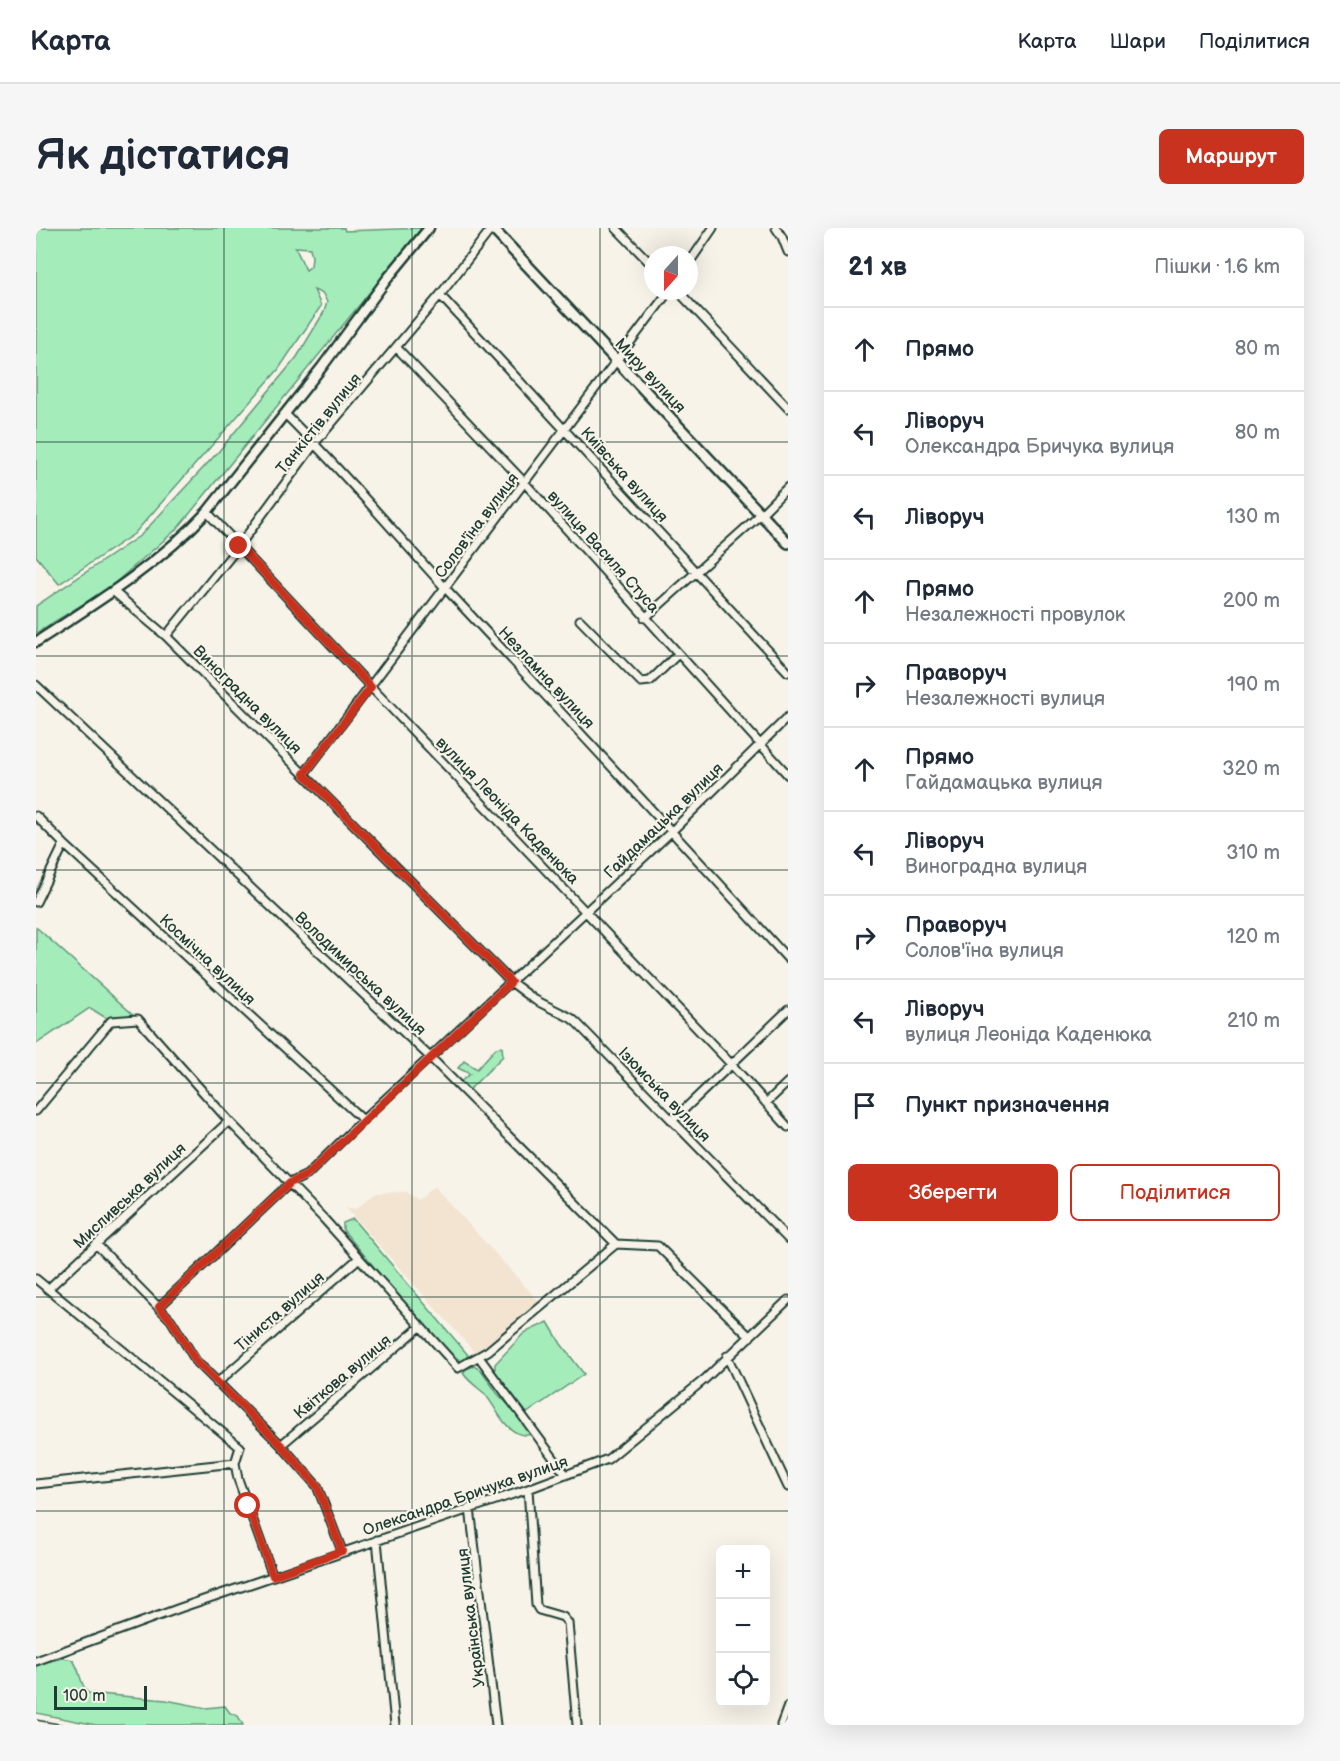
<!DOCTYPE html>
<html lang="uk">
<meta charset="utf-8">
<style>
body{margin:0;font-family:"Balsamiq Sans",sans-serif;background:#f6f6f7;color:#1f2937}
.controls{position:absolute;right:18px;bottom:18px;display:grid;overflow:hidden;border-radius:9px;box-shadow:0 6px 24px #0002}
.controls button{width:54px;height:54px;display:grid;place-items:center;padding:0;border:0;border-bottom:2px solid #e0e1e3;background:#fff;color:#1f2937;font:30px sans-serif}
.compass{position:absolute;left:608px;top:18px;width:54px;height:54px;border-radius:50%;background:#fff;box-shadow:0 6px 24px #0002;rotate:201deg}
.scale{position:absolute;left:18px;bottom:15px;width:93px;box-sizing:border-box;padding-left:6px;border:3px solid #1f3d34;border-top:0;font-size:16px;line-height:21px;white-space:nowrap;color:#1f3d34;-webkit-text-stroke:4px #f7f3e8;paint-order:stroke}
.stop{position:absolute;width:18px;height:18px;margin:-14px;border:4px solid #c8321e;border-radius:50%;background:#fff}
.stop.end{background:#c8321e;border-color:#fff;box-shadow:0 2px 6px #0008}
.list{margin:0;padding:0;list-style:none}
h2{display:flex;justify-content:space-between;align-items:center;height:78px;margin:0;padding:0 24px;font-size:26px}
h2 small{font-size:20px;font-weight:400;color:#747a83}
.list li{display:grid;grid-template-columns:39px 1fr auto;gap:18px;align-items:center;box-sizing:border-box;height:84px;padding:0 24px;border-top:2px solid #e0e1e3}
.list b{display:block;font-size:22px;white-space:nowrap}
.list p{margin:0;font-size:20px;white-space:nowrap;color:#747a83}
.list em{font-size:20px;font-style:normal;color:#747a83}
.actions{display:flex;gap:12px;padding:18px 24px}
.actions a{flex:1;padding:14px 0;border:2px solid #c8321e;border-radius:9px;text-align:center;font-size:21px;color:#c8321e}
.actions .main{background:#c8321e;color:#fff}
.icon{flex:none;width:33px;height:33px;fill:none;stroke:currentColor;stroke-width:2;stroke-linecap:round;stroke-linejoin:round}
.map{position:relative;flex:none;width:752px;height:1497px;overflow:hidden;border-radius:9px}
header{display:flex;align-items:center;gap:36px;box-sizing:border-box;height:84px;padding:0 30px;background:#fff;border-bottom:2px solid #e0e1e3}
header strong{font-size:28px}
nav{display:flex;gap:33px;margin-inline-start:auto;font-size:21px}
.intro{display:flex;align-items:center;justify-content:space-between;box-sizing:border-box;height:144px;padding:0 36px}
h1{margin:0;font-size:42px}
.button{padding:15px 27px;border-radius:9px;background:#c8321e;color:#fff;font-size:21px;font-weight:700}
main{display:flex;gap:36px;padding:0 36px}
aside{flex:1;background:#fff;border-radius:9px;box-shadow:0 6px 24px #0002}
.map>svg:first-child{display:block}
</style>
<header>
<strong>Карта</strong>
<nav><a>Карта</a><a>Шари</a><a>Поділитися</a></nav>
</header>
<div class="intro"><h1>Як дістатися</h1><a class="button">Маршрут</a></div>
<main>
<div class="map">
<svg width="752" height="1497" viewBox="0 0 752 1497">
<rect width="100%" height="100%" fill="#f7f3e8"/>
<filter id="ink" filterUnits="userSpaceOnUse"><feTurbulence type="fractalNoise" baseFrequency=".0167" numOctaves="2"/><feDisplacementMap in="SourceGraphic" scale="12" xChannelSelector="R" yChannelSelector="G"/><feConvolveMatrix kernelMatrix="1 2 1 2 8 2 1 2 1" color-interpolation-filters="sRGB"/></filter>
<g filter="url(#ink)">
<path fill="#f2e4d0" d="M 398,958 L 507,1078 L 443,1129 L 309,979 L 320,981 L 339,965 L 370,964 L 382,972 Z"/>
<path fill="#a4edbb" stroke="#629578" stroke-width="1.5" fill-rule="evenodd" d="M 0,0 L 308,0 L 309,3 L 386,0 L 142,300 L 72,361 L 0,405 L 0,378 L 105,307 L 183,223 L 261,129 L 288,84 L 291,74 L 287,66 L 278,62 L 285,78 L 242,142 L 98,306 L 23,356 L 0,328 ZM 259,19 L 274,20 L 276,29 L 275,38 L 270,42 Z
M 0,699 L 102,791 L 75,793 L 54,780 L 0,816 Z
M 466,819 L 467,828 L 433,862 L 424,854 L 434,846 L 422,840 L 428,833 L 441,841 L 460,820 Z
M 317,991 L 432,1127 L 426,1134 L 402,1115 L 307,1002 L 307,995 Z
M 512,1094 L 525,1116 L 548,1146 L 491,1185 L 459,1144 L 459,1136 L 488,1105 Z
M 438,1138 L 446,1143 L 461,1165 L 495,1201 L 495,1206 C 490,1208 486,1207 481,1205 C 466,1198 459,1177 448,1165 C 441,1159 432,1153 427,1145 L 430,1141 Z
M 27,1430 L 37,1432 C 45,1443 43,1455 52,1465 L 130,1472 L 170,1480 L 189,1478 L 194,1485 L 202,1488 L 207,1497 L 60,1497 L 0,1485 L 0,1436 Z"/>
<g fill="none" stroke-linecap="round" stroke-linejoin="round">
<defs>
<path id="minor" d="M 580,0 L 617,38
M 740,0 L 746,9 L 752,24
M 653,35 L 677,0
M 642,63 L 752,180
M 404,67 L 752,444
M 361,120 L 488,254 L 752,547
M 249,186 C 306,242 358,304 412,363 C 526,485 640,607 752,731
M 171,284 L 335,459 L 695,836 L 752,899
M 78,364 L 130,408 L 475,754 L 499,772 L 535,790 L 541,795 L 752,1011
M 609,390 L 725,286 L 752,259
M 544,392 L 605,454 L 614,453 L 642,426
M 130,408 L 203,318 L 279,215 L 404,67 L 456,0
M 0,457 L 395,830 L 580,1016 L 622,1018 L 714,1109
M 268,546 L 633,63
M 0,588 L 28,616 L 327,892
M 0,674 L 28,616
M 730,875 L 752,854
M 0,883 L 75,793 L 102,791 L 193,893 L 288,991 L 422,1140 L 452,1123 L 580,1016
M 636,893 L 752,782
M 60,1016 L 135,1092 L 160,1133 L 245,1217 L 281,1258 L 306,1323
M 0,1051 L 204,1219 L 199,1235 L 202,1251 L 237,1348
M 12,1061 L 193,893
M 123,1079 L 254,955 L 271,947 L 327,892 L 636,603 L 752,489
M 691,1128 L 752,1259
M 443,1129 L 530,1247
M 181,1155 L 323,1030
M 245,1217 L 384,1099
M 0,1256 L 199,1235
M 492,1261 L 500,1377 L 503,1382 L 527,1389 L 532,1395 L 541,1497
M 434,1280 L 460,1497
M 341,1312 L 359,1497
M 0,1433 L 144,1380 L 492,1261 L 572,1231 L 669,1151 L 752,1072
M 745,1497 L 752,1478"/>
<path id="tertiary" d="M 0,414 C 60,375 122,337 171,284 L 286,139 L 351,51 L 393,0"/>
<path id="secondary" d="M 456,0 L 752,315"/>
</defs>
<use href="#minor" stroke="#1f3d34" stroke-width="11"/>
<use href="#tertiary" stroke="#1f3d34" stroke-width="13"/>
<use href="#secondary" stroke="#1f3d34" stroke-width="14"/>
<use href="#minor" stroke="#f7f3e8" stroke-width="7"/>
<use href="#tertiary" stroke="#f7f3e8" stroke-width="8"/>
<use href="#secondary" stroke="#f7f3e8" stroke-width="9"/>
<path stroke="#1f3d34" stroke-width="1.5" d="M 0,1492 L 29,1497"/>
</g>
</g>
<g fill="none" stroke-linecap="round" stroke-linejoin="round" filter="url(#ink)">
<path stroke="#c8321e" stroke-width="8" d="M 203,318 L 335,459 L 268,546 L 475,754 L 271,947 L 254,955 L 123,1079 L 135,1092 L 160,1133 L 245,1217 L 281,1258 L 306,1323 L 237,1348 L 212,1278"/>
</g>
<path fill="none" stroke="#1f3d34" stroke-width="1.5" stroke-opacity="0.55" d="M 188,0 L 188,1497M 376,0 L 376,1497M 564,0 L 564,1497M 0,214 L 752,214M 0,428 L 752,428M 0,642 L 752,642M 0,855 L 752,855M 0,1069 L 752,1069M 0,1283 L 752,1283"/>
<g text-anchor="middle" stroke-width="4.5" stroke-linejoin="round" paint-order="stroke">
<g font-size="16" fill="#1f3d34" stroke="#f7f3e8">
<text transform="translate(615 147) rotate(47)" y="6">Миру вулиця</text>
<text transform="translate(282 195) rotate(-51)" y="6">Танкістів вулиця</text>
<text transform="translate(589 246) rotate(48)" y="6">Київська вулиця</text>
<text transform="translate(440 297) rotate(-53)" y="6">Солов'їна вулиця</text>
<text transform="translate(568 323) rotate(48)" y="6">вулиця Василя Стуса</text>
<text transform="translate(511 449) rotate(47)" y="6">Незламна вулиця</text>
<text transform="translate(212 471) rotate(45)" y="6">Виноградна вулиця</text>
<text transform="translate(472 582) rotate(46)" y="6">вулиця Леоніда Каденюка</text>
<text transform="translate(627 592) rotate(-44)" y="6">Гайдамацька вулиця</text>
<text transform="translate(172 731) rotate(43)" y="6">Космічна вулиця</text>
<text transform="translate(325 745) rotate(43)" y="6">Володимирська вулиця</text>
<text transform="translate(629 866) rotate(46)" y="6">Ізюмська вулиця</text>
<text transform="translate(93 967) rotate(-43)" y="6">Мисливська вулиця</text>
<text transform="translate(243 1083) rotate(-41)" y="6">Тіниста вулиця</text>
<text transform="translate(306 1148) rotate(-40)" y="6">Квіткова вулиця</text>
<text transform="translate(429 1267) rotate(-19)" y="6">Олександра Бричука вулиця</text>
<text transform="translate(434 1390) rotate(-97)" y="6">Українська вулиця</text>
</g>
</g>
</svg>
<div class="controls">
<button>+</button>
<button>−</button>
<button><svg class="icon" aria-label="locate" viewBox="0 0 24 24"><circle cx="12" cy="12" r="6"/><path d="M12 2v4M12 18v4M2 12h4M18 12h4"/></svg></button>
</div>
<svg class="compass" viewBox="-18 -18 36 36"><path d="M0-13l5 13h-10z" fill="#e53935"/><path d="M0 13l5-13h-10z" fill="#747a83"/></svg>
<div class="scale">100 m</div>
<div class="stop" style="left:212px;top:1278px"></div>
<div class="stop end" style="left:203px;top:318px"></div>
</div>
<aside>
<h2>21 хв<small>Пішки · 1.6 km</small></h2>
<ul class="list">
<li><svg class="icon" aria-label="ahead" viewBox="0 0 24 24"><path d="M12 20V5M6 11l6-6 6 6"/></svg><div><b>Прямо</b></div><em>80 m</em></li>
<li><svg class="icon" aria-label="left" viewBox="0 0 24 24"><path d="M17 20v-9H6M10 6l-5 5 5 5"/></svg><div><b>Ліворуч</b><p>Олександра Бричука вулиця</p></div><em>80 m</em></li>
<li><svg class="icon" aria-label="left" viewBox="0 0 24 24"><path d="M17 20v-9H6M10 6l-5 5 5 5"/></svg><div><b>Ліворуч</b></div><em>130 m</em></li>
<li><svg class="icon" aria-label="ahead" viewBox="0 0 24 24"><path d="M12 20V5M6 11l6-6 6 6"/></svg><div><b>Прямо</b><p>Незалежності провулок</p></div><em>200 m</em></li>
<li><svg class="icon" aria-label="right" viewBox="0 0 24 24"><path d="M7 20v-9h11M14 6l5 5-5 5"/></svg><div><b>Праворуч</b><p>Незалежності вулиця</p></div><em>190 m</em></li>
<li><svg class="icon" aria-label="ahead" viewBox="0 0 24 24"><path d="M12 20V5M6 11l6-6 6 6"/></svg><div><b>Прямо</b><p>Гайдамацька вулиця</p></div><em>320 m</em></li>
<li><svg class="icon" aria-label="left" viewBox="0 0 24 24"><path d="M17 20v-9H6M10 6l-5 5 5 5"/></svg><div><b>Ліворуч</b><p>Виноградна вулиця</p></div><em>310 m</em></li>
<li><svg class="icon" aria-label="right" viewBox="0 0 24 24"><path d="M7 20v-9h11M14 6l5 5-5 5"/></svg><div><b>Праворуч</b><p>Солов'їна вулиця</p></div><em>120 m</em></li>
<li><svg class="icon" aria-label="left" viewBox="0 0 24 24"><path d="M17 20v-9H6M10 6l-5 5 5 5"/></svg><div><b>Ліворуч</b><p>вулиця Леоніда Каденюка</p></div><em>210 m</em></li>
<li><svg class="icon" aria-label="arrive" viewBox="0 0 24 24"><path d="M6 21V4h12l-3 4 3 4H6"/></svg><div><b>Пункт призначення</b></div></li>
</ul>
<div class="actions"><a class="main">Зберегти</a><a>Поділитися</a></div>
</aside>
</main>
